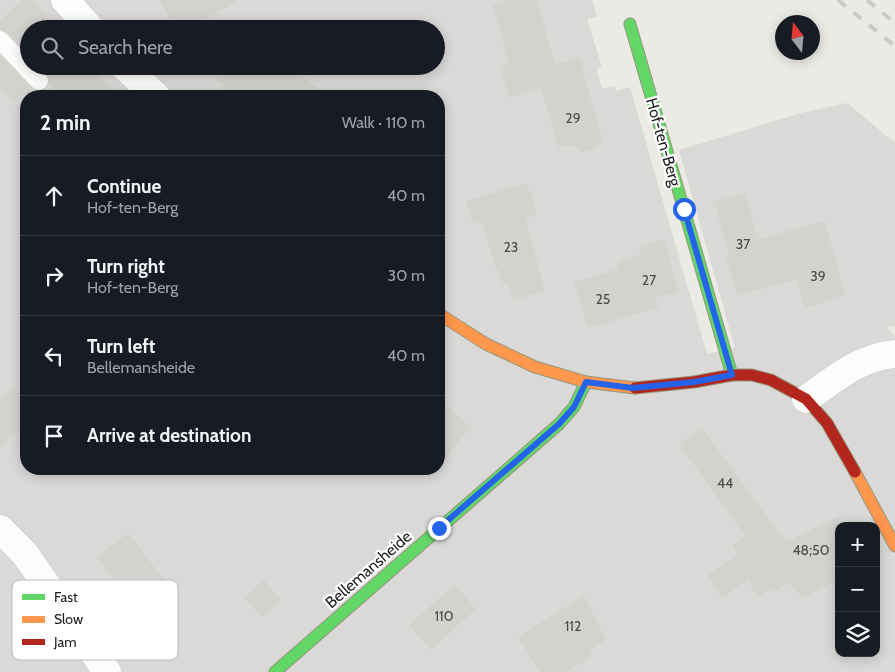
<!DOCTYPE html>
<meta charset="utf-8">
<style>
body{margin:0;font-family:Cabin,sans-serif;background:#242831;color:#f1f3f6}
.controls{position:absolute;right:15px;bottom:15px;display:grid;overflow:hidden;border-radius:10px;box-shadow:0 2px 12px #0003}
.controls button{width:45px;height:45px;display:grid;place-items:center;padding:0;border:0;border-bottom:1px solid #363941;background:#171b24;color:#f1f3f6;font:25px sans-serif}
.compass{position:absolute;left:775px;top:15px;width:45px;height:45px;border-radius:50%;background:#171b24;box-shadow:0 2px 12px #0003;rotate:344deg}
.stop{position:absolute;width:15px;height:15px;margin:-11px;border:4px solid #2563eb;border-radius:50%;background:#fff}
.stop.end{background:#2563eb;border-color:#fff;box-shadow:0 1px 5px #0008}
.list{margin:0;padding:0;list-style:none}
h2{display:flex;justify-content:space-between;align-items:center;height:65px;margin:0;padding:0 20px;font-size:21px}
h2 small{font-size:16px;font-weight:400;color:#9ea1a6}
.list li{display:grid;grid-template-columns:32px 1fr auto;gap:15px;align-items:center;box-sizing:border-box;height:80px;padding:0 20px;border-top:1px solid #363941}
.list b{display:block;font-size:19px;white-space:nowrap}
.list p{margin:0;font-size:16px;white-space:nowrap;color:#9ea1a6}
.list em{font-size:16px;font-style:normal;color:#9ea1a6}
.icon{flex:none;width:28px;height:28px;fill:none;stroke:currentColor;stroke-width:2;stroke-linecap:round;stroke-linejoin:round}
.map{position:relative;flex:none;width:895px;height:672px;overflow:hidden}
.search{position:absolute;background:#171b24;box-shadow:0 2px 12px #0003;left:20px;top:20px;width:425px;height:55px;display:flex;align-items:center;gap:12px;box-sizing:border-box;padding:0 18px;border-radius:28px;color:#9ea1a6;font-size:19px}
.panel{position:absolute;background:#171b24;box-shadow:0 2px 12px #0003;left:20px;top:90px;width:425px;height:385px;border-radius:20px}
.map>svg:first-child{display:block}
</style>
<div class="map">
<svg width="895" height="672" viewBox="0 0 895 672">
<rect width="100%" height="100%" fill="#eceae5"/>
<path fill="#dbd9d7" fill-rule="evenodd" d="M 0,0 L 592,0 L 597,17 L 587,19 L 602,67 L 597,69 L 602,89 L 615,86 L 616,91 L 630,87 L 707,354 L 735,348 L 679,150 L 801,113 L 847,103 L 895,143 L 895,326 L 886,327 L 895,337 L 895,672 L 0,672 ZM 29,29 L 436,29 L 436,66 L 29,66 ZM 26,96 L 439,96 L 439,469 L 26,469 ZM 839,526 L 876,526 L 876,653 L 839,653 Z"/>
<path fill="#d4d2ce" d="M 22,0 L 32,0 L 58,29 L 29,29 L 29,55 L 8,33 L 0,30 L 0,20 Z
M 159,0 L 239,0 L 188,29 L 176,29 Z
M 509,0 L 537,0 L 555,64 L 579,57 L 602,138 L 598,147 L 582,152 L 571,145 L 559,148 L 541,88 L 509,98 L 500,67 L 509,64 L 493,5 Z
M 0,55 L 29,86 L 13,102 L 0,88 Z
M 40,66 L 91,66 L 118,96 L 61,96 L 49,83 L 47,74 Z
M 226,66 L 292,66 L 326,96 L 234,96 L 215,79 Z
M 527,183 L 537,213 L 526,220 L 545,291 L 513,300 L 508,283 L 503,284 L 499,270 L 496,270 L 482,222 L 473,224 L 466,201 Z
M 745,193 L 758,239 L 825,221 L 845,294 L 805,309 L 796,279 L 737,296 L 726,258 L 730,257 L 714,202 Z
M 664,239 L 679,292 L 655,298 L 658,308 L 588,328 L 574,282 L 619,269 L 617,262 L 641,255 L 638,247 Z
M 14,386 L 26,401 L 26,422 L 0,448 L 0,400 Z
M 439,399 L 471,427 L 439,466 Z
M 702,428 L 786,542 L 839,516 L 839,558 L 830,561 L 838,581 L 802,598 L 788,582 L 773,593 L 771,589 L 757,597 L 748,580 L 722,598 L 707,576 L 738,554 L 732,545 L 745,536 L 679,444 Z
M 128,533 L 173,591 L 142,616 L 96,557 Z
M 264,580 L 281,600 L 262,617 L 244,598 Z
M 455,584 L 476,609 L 431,650 L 409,625 Z
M 584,595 L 606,640 L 589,650 L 593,656 L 566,672 L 540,672 L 518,637 Z"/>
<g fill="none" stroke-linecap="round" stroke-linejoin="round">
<defs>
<path id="lane" d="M 0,40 L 39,81"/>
<path id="street" d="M 65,0 L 91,29
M 124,66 L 156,96
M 806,399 C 835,379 859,357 895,354
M 0,529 L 25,554 L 107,672"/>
<path id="fast" d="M 630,24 L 732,375
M 275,672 L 559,424 L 574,407 L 586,382"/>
<path id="slow" d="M 439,314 L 486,344 L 535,367 L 586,382 L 635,388
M 855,472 L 895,546"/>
<path id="jam" d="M 635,388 L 694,382 L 732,375 L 752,375 L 771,380 L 806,399 L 827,423 L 855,472"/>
</defs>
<use href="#lane" stroke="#c4c4c1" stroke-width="19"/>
<use href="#street" stroke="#c4c4c1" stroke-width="29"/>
<use href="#fast" stroke="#95967c" stroke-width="13"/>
<use href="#slow" stroke="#95967c" stroke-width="13"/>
<use href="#jam" stroke="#95967c" stroke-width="13"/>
<use href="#lane" stroke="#fcfcfb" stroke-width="18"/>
<use href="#street" stroke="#fcfcfb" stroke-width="28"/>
<use href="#fast" stroke="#63d668" stroke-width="11"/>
<use href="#slow" stroke="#ff974d" stroke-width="11"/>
<use href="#jam" stroke="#b3261e" stroke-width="11"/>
<path stroke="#cacac9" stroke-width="4" stroke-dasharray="10 10" stroke-linecap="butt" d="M 838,0 L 895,46
M 867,0 L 895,23"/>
</g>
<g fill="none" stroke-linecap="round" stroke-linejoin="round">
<path stroke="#2563eb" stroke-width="6" d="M 439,528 L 559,424 L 574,407 L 586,382 L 633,388 L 694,382 L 732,375 L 684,209"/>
</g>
<g text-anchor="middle" stroke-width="4.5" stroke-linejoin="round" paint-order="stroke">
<g font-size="14" fill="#4b4a49">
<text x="573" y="123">29</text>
<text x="743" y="249">37</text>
<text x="511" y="252">23</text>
<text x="818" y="281">39</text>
<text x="649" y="285">27</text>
<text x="603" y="304">25</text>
<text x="725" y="488">44</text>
<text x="811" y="555">48;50</text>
<text x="444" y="621">110</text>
<text x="573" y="631">112</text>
</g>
<g font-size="16" fill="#1d1d1d" stroke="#fff">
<text transform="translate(664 142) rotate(74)" y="6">Hof-ten-Berg</text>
<text transform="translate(368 569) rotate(-41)" y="6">Bellemansheide</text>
</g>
</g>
<rect x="12" y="580" width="166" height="80" rx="8" fill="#fff" stroke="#bbb" stroke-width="1"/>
<rect x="22" y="594" width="23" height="6" fill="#63d668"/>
<rect x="22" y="616" width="23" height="7" fill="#ff974d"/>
<rect x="22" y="639" width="23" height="6" fill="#b3261e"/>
<g font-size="14" fill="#1d1d1d">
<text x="54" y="602">Fast</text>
<text x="54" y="624">Slow</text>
<text x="54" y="647">Jam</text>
</g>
</svg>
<div class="controls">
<button>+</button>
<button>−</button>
<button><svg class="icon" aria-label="layers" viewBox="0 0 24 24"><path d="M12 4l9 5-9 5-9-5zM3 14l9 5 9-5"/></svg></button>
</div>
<svg class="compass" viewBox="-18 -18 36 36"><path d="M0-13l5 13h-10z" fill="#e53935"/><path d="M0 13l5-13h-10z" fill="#9ea1a6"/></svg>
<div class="stop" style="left:684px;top:209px"></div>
<div class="stop end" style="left:439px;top:528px"></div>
<div class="search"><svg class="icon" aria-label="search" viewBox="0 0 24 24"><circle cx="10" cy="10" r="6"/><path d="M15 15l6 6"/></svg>Search here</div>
<section class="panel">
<h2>2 min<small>Walk · 110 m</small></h2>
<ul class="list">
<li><svg class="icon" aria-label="ahead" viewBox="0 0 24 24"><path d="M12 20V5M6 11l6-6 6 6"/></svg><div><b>Continue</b><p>Hof-ten-Berg</p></div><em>40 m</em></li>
<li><svg class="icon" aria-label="right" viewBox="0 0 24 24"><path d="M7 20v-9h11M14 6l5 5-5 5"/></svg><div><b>Turn right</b><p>Hof-ten-Berg</p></div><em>30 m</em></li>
<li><svg class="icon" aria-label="left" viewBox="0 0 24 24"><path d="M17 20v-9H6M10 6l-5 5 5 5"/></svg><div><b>Turn left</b><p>Bellemansheide</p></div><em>40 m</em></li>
<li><svg class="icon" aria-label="arrive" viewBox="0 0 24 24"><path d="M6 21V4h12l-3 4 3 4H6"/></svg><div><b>Arrive at destination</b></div></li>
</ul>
</section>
</div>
